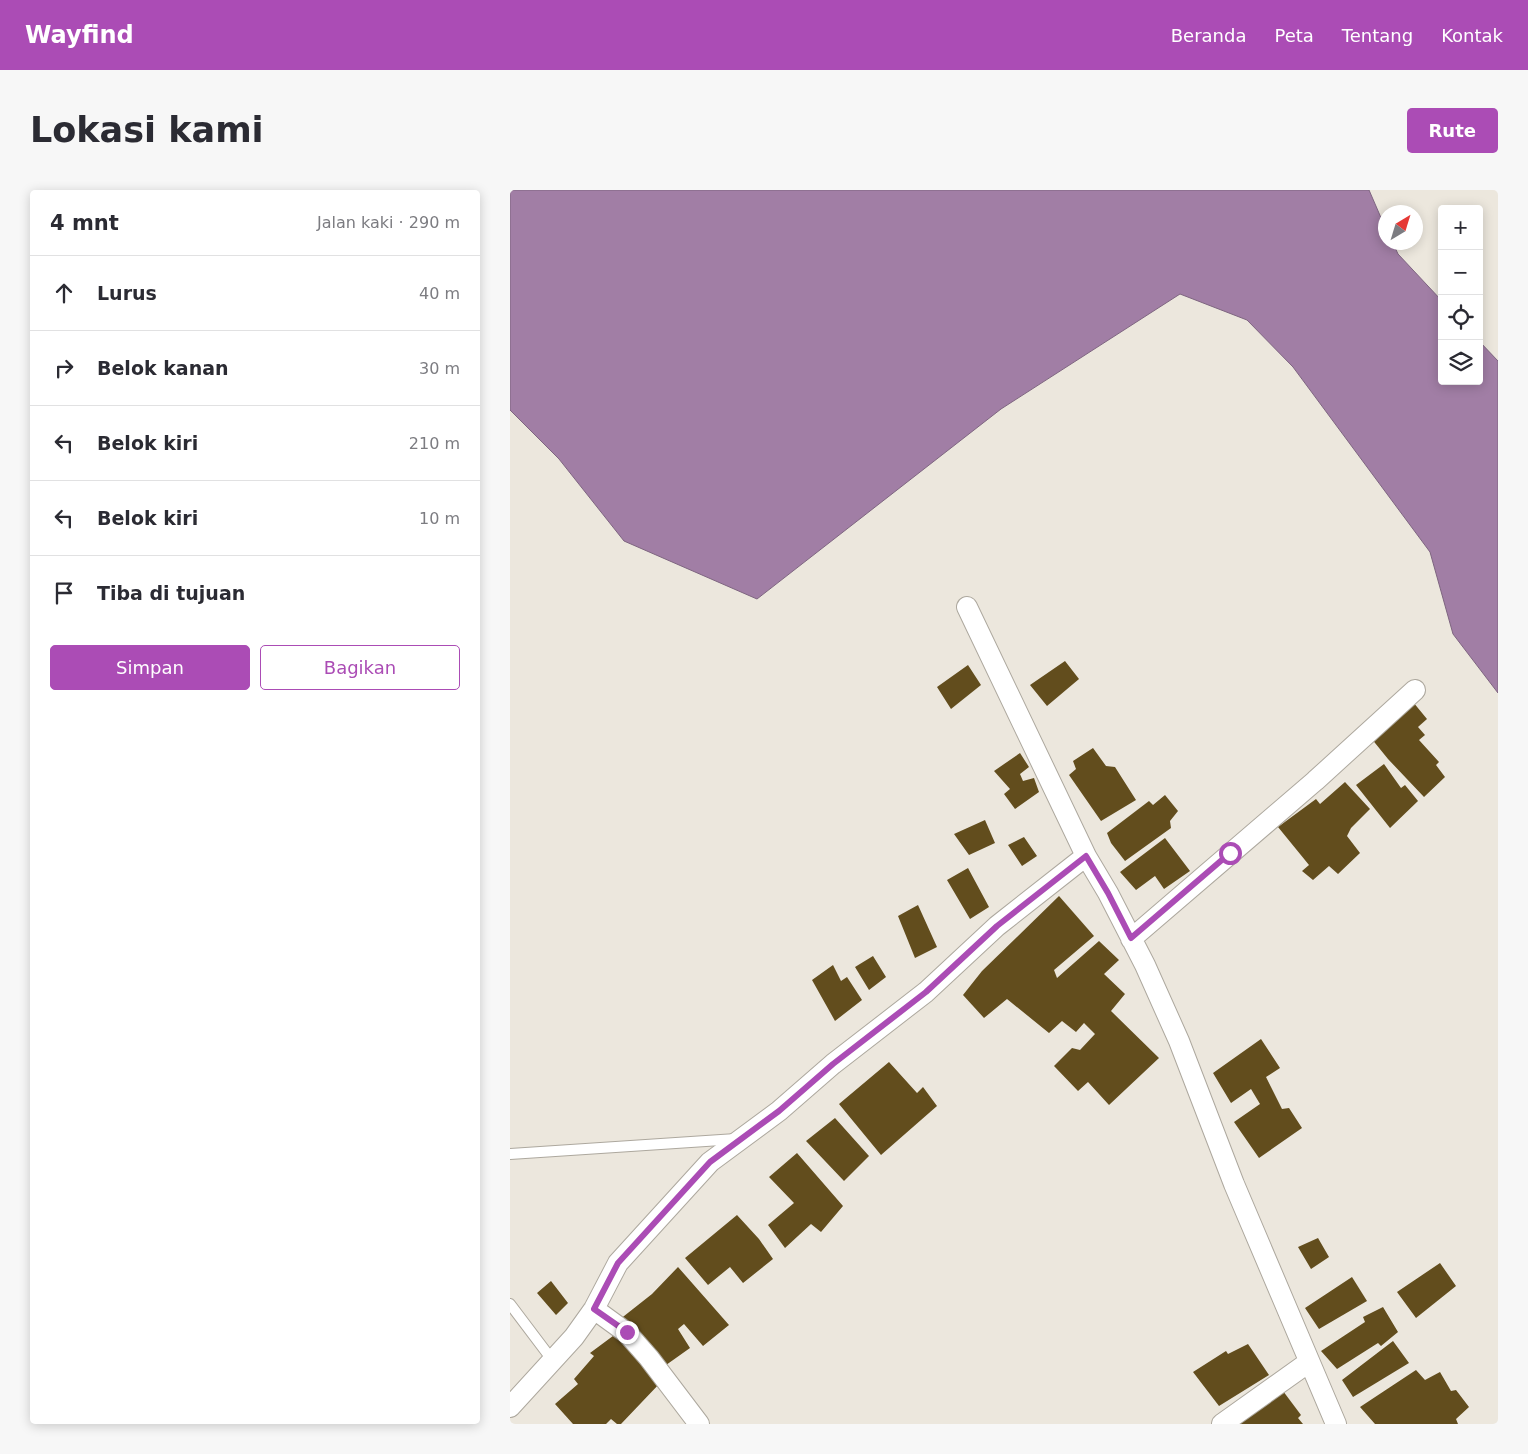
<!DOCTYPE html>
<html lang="id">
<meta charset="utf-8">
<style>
body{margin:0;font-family:"DejaVu Sans",sans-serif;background:#f7f7f7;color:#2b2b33}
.controls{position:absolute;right:15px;top:15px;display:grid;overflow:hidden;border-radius:5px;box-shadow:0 2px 12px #0003}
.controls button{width:45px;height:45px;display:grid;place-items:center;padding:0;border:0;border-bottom:1px solid #e1e1e2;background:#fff;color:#2b2b33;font:25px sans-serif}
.compass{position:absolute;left:868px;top:15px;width:45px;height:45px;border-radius:50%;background:#fff;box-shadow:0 2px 12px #0003;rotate:38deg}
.stop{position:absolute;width:15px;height:15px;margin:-11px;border:4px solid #ab4cb5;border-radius:50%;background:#fff}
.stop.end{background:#ab4cb5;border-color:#fff;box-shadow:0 1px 5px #0008}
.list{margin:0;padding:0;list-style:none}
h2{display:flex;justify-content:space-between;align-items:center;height:65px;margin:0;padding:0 20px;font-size:21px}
h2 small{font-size:16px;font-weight:400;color:#7c7c81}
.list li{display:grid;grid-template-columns:32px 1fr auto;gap:15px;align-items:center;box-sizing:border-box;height:75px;padding:0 20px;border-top:1px solid #e1e1e2}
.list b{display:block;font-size:19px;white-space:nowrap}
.list em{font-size:16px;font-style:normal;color:#7c7c81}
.actions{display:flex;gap:10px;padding:15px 20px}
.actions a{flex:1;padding:11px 0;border:1px solid #ab4cb5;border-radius:5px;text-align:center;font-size:18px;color:#ab4cb5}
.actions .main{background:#ab4cb5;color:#fff}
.icon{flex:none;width:28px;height:28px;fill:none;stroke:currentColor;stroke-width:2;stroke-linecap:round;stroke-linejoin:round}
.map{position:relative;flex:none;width:988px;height:1234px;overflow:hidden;border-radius:5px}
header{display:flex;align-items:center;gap:30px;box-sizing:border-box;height:70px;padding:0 25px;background:#ab4cb5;color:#fff}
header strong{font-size:24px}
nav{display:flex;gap:28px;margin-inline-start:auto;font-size:18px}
.intro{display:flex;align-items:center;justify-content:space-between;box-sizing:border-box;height:120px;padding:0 30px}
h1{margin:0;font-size:35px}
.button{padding:12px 22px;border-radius:5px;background:#ab4cb5;color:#fff;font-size:18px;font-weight:700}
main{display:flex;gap:30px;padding:0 30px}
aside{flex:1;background:#fff;border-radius:5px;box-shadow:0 2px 12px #0003}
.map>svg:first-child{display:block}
</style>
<header>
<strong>Wayfind</strong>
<nav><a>Beranda</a><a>Peta</a><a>Tentang</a><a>Kontak</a></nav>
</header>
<div class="intro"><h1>Lokasi kami</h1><a class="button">Rute</a></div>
<main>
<aside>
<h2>4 mnt<small>Jalan kaki · 290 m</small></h2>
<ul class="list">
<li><svg class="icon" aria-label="ahead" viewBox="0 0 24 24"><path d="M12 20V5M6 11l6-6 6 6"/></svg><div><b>Lurus</b></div><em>40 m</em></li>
<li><svg class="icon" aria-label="right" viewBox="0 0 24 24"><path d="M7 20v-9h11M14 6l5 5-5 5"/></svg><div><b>Belok kanan</b></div><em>30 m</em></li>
<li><svg class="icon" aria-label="left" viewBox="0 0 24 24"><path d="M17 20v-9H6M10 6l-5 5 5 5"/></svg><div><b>Belok kiri</b></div><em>210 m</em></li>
<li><svg class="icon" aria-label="left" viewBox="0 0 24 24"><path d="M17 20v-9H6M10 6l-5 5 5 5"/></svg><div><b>Belok kiri</b></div><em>10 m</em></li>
<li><svg class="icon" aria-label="arrive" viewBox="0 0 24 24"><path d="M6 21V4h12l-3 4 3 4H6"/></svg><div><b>Tiba di tujuan</b></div></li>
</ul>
<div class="actions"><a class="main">Simpan</a><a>Bagikan</a></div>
</aside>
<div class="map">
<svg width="988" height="1234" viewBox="0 0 988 1234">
<rect width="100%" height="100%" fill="#ece7dd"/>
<path fill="#a17ea5" stroke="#7e6580" d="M 0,0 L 859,0 L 875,37 L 876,52 L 883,53 L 888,64 L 932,111 L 932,191 L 969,191 L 969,151 L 988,171 L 988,503 L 943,444 L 920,362 L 783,177 L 737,130 L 670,104 L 491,219 L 247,409 L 114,351 L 49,269 L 0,220 Z"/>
<path fill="#624d1d" d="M 555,471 L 569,489 L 537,516 L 520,495 Z
M 458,475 L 471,495 L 441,519 L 427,497 Z
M 903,512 L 917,529 L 908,537 L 915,545 L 909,550 L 929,572 L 926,575 L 935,587 L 914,607 L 878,569 L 861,548 Z
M 583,558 L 596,576 L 605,577 L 626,610 L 591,631 L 559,585 L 566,579 L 563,571 Z
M 510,563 L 519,577 L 510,584 L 513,591 L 524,588 L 529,602 L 505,619 L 494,604 L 500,599 L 484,581 Z
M 874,574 L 891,598 L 895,595 L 908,611 L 880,638 L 846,595 Z
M 835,592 L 860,619 L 841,638 L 837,646 L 850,663 L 828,684 L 819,676 L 803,690 L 792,681 L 799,675 L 768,637 L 806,609 L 810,614 Z
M 655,605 L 668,621 L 660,631 L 661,638 L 615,671 L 601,653 L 597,643 L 639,611 L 643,615 Z
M 475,630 L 485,653 L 459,665 L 444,644 Z
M 514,647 L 527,666 L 512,676 L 498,655 Z
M 655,648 L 680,681 L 654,699 L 645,686 L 626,700 L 610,682 Z
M 458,678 L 479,717 L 460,729 L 437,690 Z
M 549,706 L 584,746 L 544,780 L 547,788 L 589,751 L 609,770 L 594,784 L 615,804 L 601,821 L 649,868 L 599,915 L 578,892 L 568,901 L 544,876 L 562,858 L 570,860 L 585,844 L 574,833 L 566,842 L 552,831 L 539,843 L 497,809 L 474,828 L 453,805 L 472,781 Z
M 408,715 L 427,757 L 405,768 L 388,726 Z
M 363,766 L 376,787 L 359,800 L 345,777 Z
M 323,775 L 331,791 L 337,787 L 352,810 L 325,831 L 302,790 Z
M 751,849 L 770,878 L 756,887 L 772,919 L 779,918 L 792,938 L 749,968 L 724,932 L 750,914 L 741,899 L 721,913 L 703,883 Z
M 379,872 L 407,903 L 413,897 L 427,916 L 371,965 L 329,914 Z
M 325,928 L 359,966 L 334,991 L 296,951 Z
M 287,963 L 333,1016 L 311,1042 L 301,1034 L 275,1058 L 258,1035 L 284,1013 L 259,987 Z
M 227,1025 L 249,1049 L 263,1069 L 233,1093 L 220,1077 L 198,1095 L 175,1068 Z
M 808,1048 L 819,1067 L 801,1079 L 788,1057 Z
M 930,1073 L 946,1096 L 906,1128 L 887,1102 Z
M 168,1077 L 219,1135 L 193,1156 L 174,1134 L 168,1139 L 180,1158 L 149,1180 L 109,1130 L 142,1104 Z
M 842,1087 L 857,1111 L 809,1139 L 795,1118 Z
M 41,1091 L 58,1113 L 46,1125 L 27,1103 Z
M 873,1117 L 888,1142 L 871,1156 L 868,1153 L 827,1179 L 811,1161 L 855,1132 L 853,1127 Z
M 107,1143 L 151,1192 L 111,1234 L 107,1234 L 101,1229 L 96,1234 L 63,1234 L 45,1214 L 68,1194 L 64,1189 L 84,1166 L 80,1163 Z
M 883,1151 L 899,1173 L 843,1207 L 832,1190 Z
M 738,1154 L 759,1185 L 709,1216 L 683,1182 L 716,1161 L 718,1164 Z
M 906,1180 L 915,1190 L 930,1182 L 941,1201 L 946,1200 L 959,1217 L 946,1229 L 948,1234 L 865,1234 L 850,1217 Z
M 770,1197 L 791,1225 L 788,1228 L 793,1234 L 723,1234 Z"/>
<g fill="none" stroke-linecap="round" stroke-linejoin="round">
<defs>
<path id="service" d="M 0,964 L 226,949
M 0,1114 L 43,1171"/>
<path id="minor" d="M 457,417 L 576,666
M 621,749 L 805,591 L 905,500
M 84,1119 L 117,1143 L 139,1168 L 189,1234
M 0,1217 L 64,1147 L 84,1119 L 108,1073 L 200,972 L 269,921 L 323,874 L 416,802 L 487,736 L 576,666 L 598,703 L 635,775 L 669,851 L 724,994 L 826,1234
M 712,1234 L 799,1172"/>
</defs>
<use href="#service" stroke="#ada89e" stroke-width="12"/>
<use href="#minor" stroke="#ada89e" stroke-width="22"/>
<use href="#service" stroke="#fff" stroke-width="10"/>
<use href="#minor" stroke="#fff" stroke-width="20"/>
</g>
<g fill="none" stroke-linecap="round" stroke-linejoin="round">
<path stroke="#ab4cb5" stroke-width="6" d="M 117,1142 L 84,1119 L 108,1073 L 200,972 L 269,921 L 323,874 L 416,802 L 487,736 L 576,666 L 598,703 L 621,748 L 720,663"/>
</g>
</svg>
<div class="controls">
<button>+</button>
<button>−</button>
<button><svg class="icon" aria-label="locate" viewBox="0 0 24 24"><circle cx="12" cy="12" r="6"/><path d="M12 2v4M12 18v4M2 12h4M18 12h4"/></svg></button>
<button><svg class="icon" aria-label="layers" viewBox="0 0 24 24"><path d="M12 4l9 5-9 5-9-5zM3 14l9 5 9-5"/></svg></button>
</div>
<svg class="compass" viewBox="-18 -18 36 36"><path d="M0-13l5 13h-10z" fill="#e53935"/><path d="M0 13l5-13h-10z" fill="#7c7c81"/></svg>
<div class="stop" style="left:720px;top:663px"></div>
<div class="stop end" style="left:117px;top:1142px"></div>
</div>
</main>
